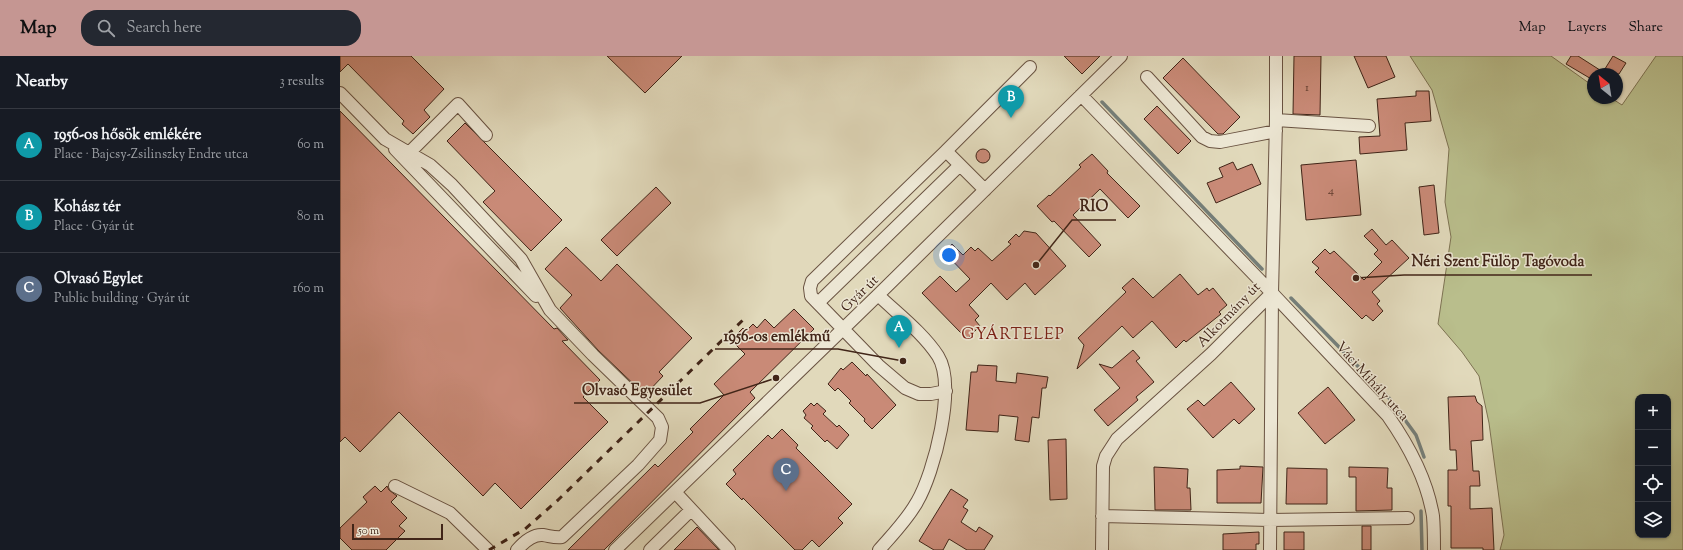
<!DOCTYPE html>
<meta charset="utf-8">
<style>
body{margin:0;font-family:"Sorts Mill Goudy",serif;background:#242831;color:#f1f3f6}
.controls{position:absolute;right:12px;bottom:12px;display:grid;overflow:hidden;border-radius:8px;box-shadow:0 1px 3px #0004}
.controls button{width:36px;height:36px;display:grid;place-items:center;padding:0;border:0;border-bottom:1px solid #363941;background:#171b24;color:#f1f3f6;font:20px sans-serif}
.compass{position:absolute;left:1247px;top:12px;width:36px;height:36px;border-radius:50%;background:#171b24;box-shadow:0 1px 3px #0004;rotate:330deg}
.scale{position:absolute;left:12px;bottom:10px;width:91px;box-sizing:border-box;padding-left:4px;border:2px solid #412518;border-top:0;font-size:11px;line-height:14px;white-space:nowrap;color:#412518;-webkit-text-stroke:3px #ece6d3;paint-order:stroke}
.you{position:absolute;left:609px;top:199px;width:14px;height:14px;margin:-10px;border:3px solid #fff;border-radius:50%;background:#1a73e8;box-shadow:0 0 0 6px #1a73e833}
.badge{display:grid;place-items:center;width:26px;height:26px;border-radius:50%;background:#c59692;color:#fff;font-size:13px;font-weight:700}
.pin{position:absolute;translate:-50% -33px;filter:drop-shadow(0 1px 2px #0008)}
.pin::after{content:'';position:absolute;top:21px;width:14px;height:12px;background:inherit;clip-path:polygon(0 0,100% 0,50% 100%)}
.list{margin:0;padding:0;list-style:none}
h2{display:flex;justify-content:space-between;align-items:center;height:52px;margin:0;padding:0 16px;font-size:17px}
h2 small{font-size:13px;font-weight:400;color:#9ea1a6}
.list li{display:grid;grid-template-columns:26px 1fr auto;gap:12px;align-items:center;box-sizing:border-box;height:72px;padding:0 16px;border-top:1px solid #363941}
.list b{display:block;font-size:15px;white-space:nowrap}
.list p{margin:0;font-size:13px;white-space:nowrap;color:#9ea1a6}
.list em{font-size:13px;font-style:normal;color:#9ea1a6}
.icon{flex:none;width:22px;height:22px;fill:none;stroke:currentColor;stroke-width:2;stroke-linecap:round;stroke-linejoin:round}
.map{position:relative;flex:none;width:1343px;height:494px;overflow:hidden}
header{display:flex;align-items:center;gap:24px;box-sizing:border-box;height:56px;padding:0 20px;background:#c59692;color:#111}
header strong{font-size:19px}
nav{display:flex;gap:22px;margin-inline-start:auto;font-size:14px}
.search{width:280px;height:36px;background:#242831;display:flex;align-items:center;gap:10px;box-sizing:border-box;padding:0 14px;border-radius:16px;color:#9ea1a6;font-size:15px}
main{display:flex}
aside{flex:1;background:#171b24}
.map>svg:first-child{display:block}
</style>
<header>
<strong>Map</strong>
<div class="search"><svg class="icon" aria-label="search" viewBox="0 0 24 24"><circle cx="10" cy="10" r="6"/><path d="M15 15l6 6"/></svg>Search here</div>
<nav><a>Map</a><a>Layers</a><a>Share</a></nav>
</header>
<main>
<aside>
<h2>Nearby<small>3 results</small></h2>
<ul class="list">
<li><span class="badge" style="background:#0f9aa8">A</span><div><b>1956-os hősök emlékére</b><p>Place · Bajcsy-Zsilinszky Endre utca</p></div><em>60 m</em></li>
<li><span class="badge" style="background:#0f9aa8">B</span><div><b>Kohász tér</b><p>Place · Gyár út</p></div><em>80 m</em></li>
<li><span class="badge" style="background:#5c6f8a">C</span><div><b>Olvasó Egylet</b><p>Public building · Gyár út</p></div><em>160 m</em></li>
</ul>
</aside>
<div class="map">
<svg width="1343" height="494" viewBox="0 0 1343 494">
<rect width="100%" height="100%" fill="#e1d9bb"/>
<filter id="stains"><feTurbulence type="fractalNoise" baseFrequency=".005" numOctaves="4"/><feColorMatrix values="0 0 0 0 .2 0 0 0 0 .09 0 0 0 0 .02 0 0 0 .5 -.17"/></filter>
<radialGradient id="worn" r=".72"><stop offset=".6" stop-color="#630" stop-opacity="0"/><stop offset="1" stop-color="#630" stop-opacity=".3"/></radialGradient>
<path fill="#b9be8c" stroke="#7d7252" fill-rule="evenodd" d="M 1070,0 L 1211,0 L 1253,30 L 1253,42 L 1271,42 L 1282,49 L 1316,0 L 1343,0 L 1343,494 L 1160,494 L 1164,479 L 1149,367 L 1139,320 L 1122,296 L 1098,268 L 1111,181 L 1105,146 L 1109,93 L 1092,34 ZM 1298,341 L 1328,341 L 1328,479 L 1298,479 Z"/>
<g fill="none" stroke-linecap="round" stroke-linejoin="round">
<path stroke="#757e78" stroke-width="3.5" d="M 762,46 L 922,213
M 951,242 L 1049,342 L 1076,379 L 1084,401
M 1081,455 L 1082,494"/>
</g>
<path fill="#c98a77" stroke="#412518" d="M 0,0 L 71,0 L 104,33 L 84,54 L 90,61 L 73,78 L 62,68 L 64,65 L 8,8 L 0,16 Z
M 267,0 L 342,0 L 305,37 Z
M 724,0 L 760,0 L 742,18 Z
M 954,0 L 981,0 L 980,59 L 953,58 Z
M 1014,0 L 1046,0 L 1055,21 L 1028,32 Z
M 1231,0 L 1238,0 L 1263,16 L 1273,0 L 1286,7 L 1279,18 L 1253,18 L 1253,24 L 1226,8 Z
M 843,2 L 900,61 L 883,78 L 878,78 L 823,22 Z
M 1076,35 L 1089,35 L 1091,65 L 1065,67 L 1067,94 L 1020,98 L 1019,81 L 1040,80 L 1037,43 L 1076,40 Z
M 817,50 L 851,85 L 838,98 L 804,63 Z
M 0,55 L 214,273 L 217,272 L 228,284 L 222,285 L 260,324 L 243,341 L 268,366 L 181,453 L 155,427 L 143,440 L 59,356 L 20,396 L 5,381 L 0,386 Z
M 125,67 L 222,164 L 191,195 L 143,146 L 155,135 L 107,85 Z
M636 100a7 7 0 1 1 14 0a7 7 0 1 1-14 0Z
M 752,98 L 768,115 L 767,117 L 800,150 L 788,162 L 760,133 L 733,159 L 761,189 L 749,201 L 714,165 L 712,166 L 697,150 L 709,139 L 710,140 L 741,111 L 739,109 Z
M 1016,104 L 1021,159 L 966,164 L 961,109 Z
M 893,106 L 897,114 L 912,108 L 921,128 L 876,147 L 867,127 L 883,121 L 879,112 Z
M 1094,129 L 1099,177 L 1084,179 L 1079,131 Z
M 316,131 L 331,147 L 277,200 L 261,184 Z
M 1032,173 L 1046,189 L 1052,184 L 1069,202 L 1032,236 L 1040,245 L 1037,248 L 1043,255 L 1033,265 L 1026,259 L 1022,263 L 975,216 L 979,212 L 972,206 L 985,193 L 990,198 L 994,195 L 1024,224 L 1042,206 L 1034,198 L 1038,194 L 1024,180 Z
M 684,175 L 696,177 L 726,210 L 695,239 L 685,227 L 667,244 L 651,227 L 629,249 L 639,260 L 635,264 L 640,270 L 628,282 L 622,276 L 621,277 L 582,237 L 600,220 L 616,236 L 630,223 L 604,196 L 612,188 L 623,199 L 631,191 L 635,195 L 638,192 L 652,205 L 671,188 L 668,186 L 676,178 L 679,181 Z
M 226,191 L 261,225 L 277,208 L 352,282 L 319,316 L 323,320 L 305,339 L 258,294 L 220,252 L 232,239 L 205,213 Z
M 840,218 L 858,239 L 867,232 L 869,235 L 873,232 L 887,249 L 879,256 L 881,258 L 846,286 L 844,284 L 836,292 L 812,265 L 793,282 L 782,270 L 737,313 L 744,289 L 738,282 L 786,236 L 782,232 L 793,222 L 813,242 Z
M 454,253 L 474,273 L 410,336 L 415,342 L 264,494 L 228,494 L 315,408 L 318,411 L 353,376 L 350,373 L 384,339 L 374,328 L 405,298 L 391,284 L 403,272 L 406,275 L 413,268 L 417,272 L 425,263 L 434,272 Z
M 793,294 L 800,302 L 796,305 L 814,326 L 796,341 L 798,344 L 768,370 L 754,354 L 780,332 L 759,308 L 772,312 Z
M 512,306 L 526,320 L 527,318 L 556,349 L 532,373 L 524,365 L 525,363 L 509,347 L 511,345 L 498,332 L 495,335 L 488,328 L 501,312 L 503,314 Z
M 638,309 L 657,310 L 656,325 L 676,327 L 677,317 L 708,321 L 706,332 L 702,332 L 699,362 L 692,361 L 689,386 L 675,384 L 678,361 L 659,359 L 658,376 L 626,374 L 631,316 L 637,316 Z
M 891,326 L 915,353 L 899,368 L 894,363 L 873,382 L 847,353 L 858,344 L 864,350 Z
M 988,331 L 1015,364 L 985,388 L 958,357 Z
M 1135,340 L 1137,346 L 1142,350 L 1143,384 L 1131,385 L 1133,415 L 1139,415 L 1140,430 L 1130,430 L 1130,453 L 1152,452 L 1154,494 L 1143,494 L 1143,492 L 1111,492 L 1111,450 L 1108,450 L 1108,414 L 1117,414 L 1116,394 L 1110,394 L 1108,341 Z
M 471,347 L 474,350 L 477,347 L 486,355 L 483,358 L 497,371 L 499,369 L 509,379 L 497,393 L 487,384 L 485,386 L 471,372 L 473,370 L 464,362 L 466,359 L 463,355 Z
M 442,373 L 458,389 L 456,392 L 512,448 L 498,462 L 503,467 L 479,491 L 472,484 L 462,494 L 455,494 L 403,442 L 402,444 L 386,428 L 396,418 L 393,414 L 428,379 L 432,383 Z
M 726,383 L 727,443 L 710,444 L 708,384 Z
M 900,410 L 923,411 L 921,447 L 877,447 L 877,414 L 900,413 Z
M 814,411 L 848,413 L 847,432 L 850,432 L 851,454 L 815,454 Z
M 1009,411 L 1048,412 L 1047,432 L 1052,432 L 1052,454 L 1016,455 L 1016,421 L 1009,421 Z
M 947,412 L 987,413 L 987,448 L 946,448 Z
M 35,430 L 41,436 L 47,430 L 49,434 L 57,440 L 51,446 L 67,462 L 59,470 L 65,475 L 46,494 L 12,494 L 0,482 L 0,472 L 27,446 L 23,441 Z
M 611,433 L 628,444 L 623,451 L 628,454 L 621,466 L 636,476 L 639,471 L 653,480 L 644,494 L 627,494 L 609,483 L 603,494 L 594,494 L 579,485 Z
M 1022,470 L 1031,470 L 1031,494 L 1022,494 Z
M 357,471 L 379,494 L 334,494 Z
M 919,476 L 919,488 L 916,488 L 916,494 L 883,494 L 883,478 Z
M 944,476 L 964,476 L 964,494 L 944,494 Z"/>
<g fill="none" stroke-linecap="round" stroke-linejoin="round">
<defs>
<path id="minor" d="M 807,21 L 862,81 L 870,85 L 880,86 L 936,75
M 0,37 L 45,83 L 90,109 L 112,129 L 181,203 L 210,254 L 253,299 L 318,362 L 322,371 L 320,384 L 298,409 L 222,481 C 215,482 210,480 203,479 C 192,478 183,487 177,494
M 741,39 L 932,237 L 1048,360 C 1069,390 1087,423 1093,460 C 1094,471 1094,483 1094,494
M 936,64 L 1029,70
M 55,93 L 196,240
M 606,95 L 690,11
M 69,97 L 118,48 L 146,79
M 538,239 C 558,258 583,277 598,300 C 617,330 594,417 577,446 C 567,464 552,479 539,494
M 478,247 L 620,109
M 606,335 L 591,338 L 579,338 L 565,332 L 538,309 L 471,240 L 470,232 L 472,225 L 606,95 L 645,134
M 55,430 L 110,457 L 148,494
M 335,436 L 389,494
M 762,460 L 930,464 L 1068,462
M 275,494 L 538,239 L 781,0
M 310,494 L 351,454
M 762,494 L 763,410 L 766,400 L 777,383 L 871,298 L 932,237 L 936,64 L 936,0
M 930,494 L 932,237"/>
</defs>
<use href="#minor" stroke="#695241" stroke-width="14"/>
<use href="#minor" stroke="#ece6d3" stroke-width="12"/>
<path stroke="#412518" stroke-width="3" stroke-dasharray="7 7" stroke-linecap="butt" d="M 149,494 L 185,473 L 218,444 L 407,260"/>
</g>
<g text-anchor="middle" stroke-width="3" stroke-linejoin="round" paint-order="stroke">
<g font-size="12" fill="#633e30">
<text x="967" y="35">1</text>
<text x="991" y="138">4</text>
</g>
<g font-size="14" fill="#412518" stroke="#ece6d3">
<text transform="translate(519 237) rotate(-44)" y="5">Gyár út</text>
<text transform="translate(888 258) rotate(-46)" y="5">Alkotmány út</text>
<text transform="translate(1033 325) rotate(48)" y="5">Váci Mihály utca</text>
</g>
<g font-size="16" letter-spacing="1" fill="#7a1f14" stroke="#ece6d3">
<text x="673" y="283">GYÁRTELEP</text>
</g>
</g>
<path fill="none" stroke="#412518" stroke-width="1.5" d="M696 209L732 164H776M1016 222L1064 219H1252M563 305L498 293H375M436 322L360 347H234"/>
<g fill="#412518" stroke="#ece6d3" stroke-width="1.5">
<circle cx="696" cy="209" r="4"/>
<circle cx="1016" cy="222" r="4"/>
<circle cx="563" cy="305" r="4"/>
<circle cx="436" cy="322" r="4"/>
</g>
<g font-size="15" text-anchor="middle" font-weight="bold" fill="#412518" stroke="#ece6d3" stroke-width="3" stroke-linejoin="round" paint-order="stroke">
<text x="754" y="155">RIO</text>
<text x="1158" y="210">Néri Szent Fülöp Tagóvoda</text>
<text x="437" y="285">1956-os emlékmű</text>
<text x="297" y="339">Olvasó Egyesület</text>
</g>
<rect width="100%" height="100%" filter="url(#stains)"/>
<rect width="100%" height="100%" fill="url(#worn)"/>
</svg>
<div class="controls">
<button>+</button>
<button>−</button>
<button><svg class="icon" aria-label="locate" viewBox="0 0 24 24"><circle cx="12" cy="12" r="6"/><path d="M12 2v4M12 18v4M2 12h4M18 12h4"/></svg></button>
<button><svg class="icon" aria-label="layers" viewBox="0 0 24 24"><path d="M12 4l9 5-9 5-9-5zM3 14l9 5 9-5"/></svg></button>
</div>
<svg class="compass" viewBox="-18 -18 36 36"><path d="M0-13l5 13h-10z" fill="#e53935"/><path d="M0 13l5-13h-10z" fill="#9ea1a6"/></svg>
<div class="scale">50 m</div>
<div class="you"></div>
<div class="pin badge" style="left:559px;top:292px;background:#0f9aa8">A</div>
<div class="pin badge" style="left:671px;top:62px;background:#0f9aa8">B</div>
<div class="pin badge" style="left:446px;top:435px;background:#5c6f8a">C</div>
</div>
</main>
